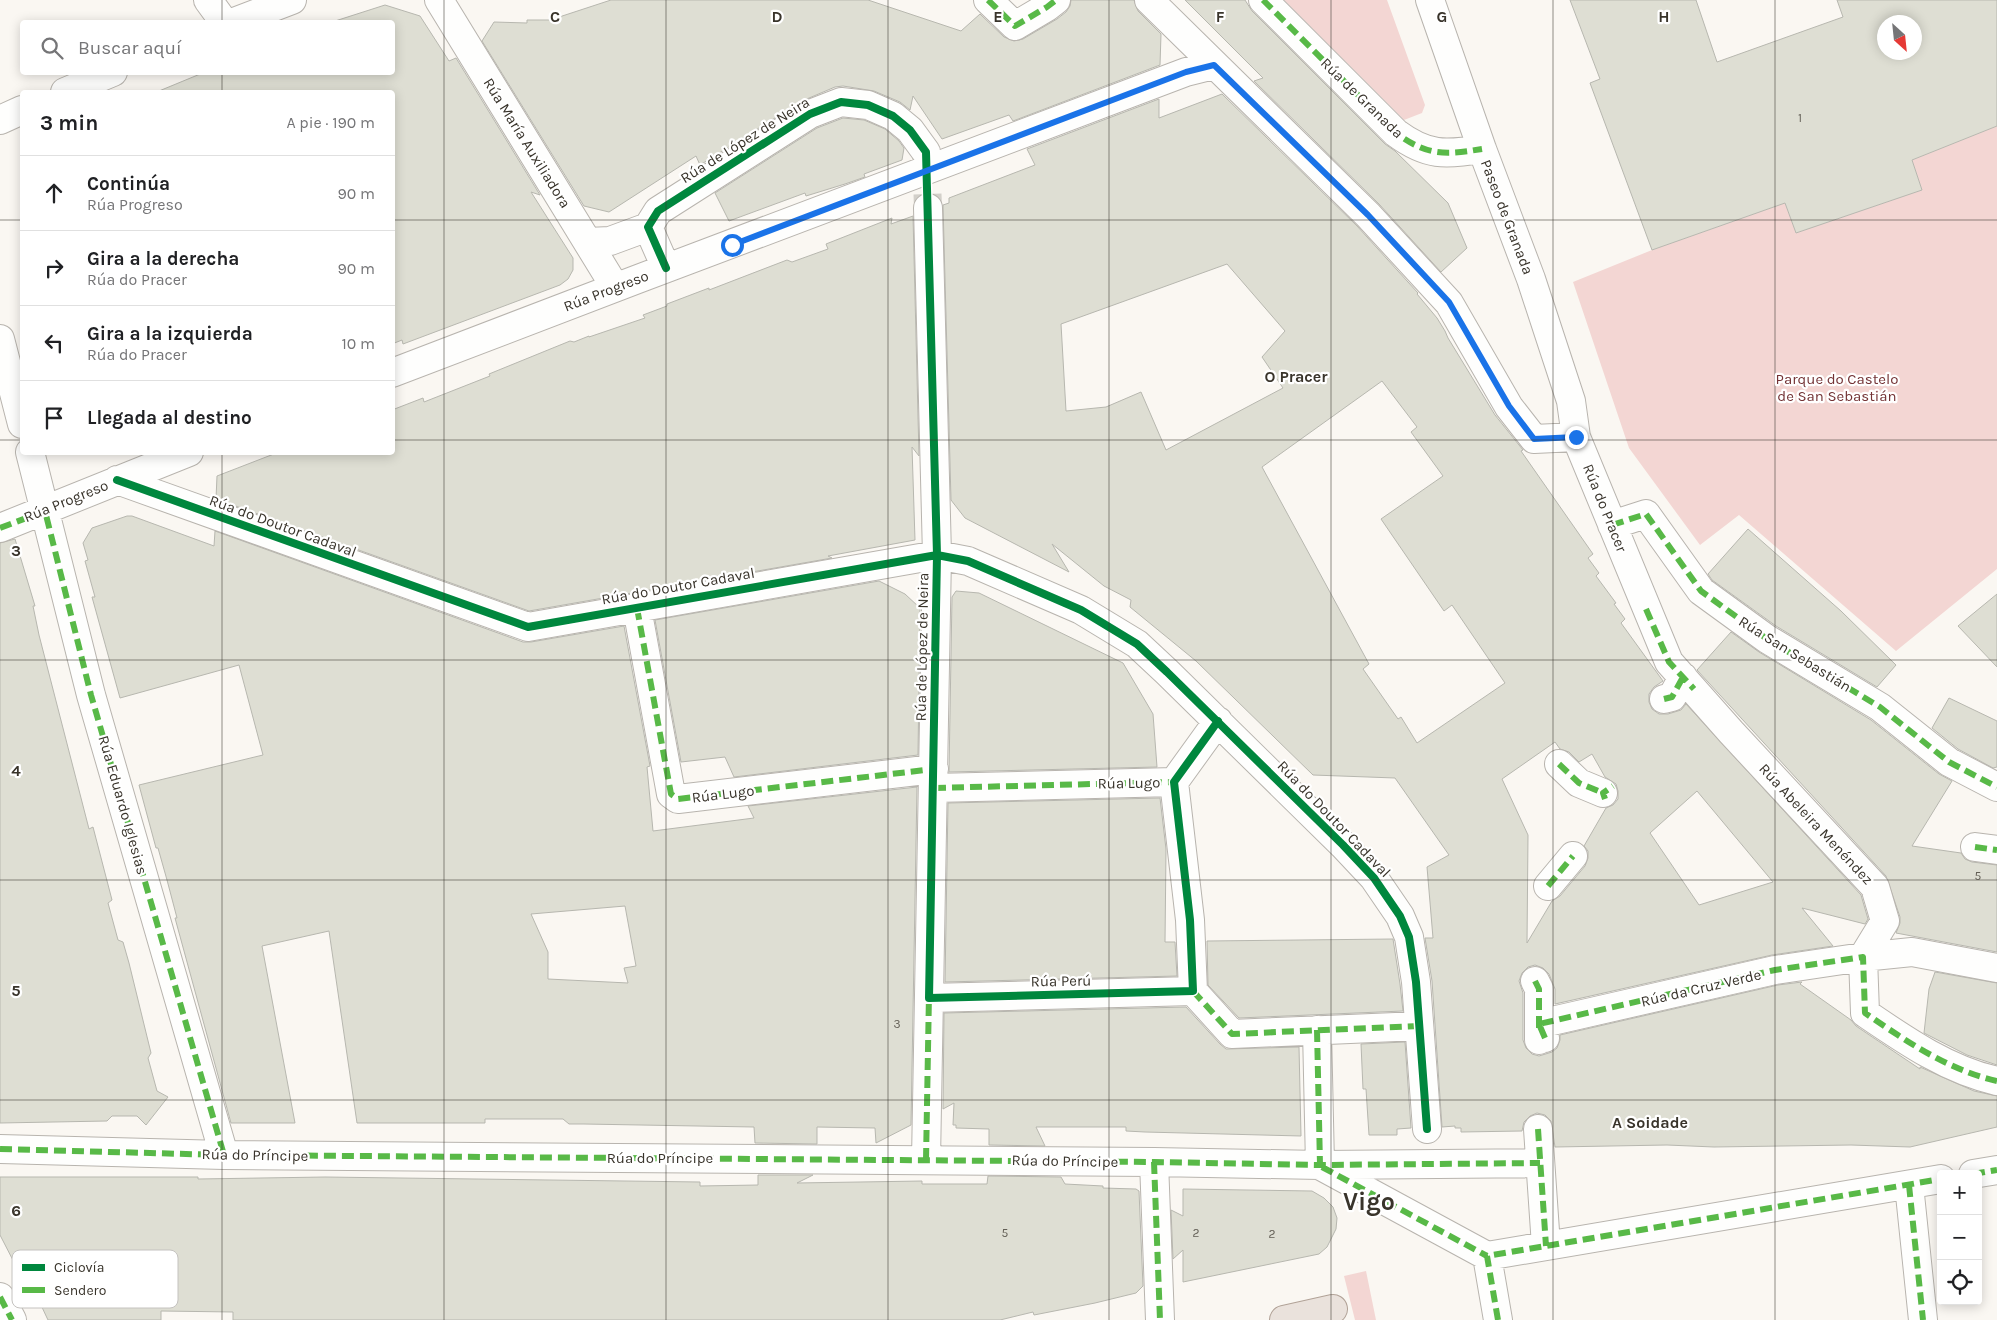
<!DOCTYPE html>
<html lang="es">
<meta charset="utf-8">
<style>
body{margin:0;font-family:Karla,sans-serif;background:#f6f6f6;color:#202124}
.controls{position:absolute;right:15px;bottom:15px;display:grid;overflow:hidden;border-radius:5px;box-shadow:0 2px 12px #0003}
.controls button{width:45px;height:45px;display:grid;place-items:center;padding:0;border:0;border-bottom:1px solid #e0e0e0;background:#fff;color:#202124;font:25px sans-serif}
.compass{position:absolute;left:1877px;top:15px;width:45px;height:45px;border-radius:50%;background:#fff;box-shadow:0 2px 12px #0003;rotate:153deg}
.stop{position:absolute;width:15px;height:15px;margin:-11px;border:4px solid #1a73e8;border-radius:50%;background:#fff}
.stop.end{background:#1a73e8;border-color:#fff;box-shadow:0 1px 5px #0008}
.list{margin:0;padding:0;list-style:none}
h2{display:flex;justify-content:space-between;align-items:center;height:65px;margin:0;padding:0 20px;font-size:21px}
h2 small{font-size:16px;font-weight:400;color:#757577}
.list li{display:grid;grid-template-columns:32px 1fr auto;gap:15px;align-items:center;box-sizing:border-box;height:75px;padding:0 20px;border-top:1px solid #e0e0e0}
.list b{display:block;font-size:19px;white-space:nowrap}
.list p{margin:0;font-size:16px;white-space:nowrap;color:#757577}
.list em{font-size:16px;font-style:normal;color:#757577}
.icon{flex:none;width:28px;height:28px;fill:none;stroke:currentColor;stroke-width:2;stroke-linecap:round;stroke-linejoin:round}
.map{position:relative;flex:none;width:1997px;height:1320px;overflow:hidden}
.search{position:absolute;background:#fff;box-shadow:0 2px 12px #0003;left:20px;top:20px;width:375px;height:55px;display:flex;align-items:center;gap:12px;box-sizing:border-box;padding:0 18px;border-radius:5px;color:#757577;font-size:19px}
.panel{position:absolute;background:#fff;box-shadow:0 2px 12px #0003;left:20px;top:90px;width:375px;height:365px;border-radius:5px}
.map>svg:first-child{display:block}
</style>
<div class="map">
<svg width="1997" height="1320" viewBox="0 0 1997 1320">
<rect width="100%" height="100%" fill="#faf7f2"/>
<path fill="#f3d6d3" d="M 1284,0 L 1387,0 L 1425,105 L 1422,113 L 1404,120 Z
M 1997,126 L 1997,569 L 1896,651 L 1739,515 L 1700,545 L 1629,448 L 1573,282 L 1652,250 L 1785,203 L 1796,233 L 1922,190 L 1912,160 Z
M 1366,1271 L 1376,1320 L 1355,1320 L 1344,1276 Z"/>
<path fill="#deded3" stroke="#b7b7af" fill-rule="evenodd" d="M 611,0 L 868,0 L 961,31 L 980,14 L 1004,37 L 1014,41 L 1023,39 L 1057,19 L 1066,12 L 1070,6 L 1071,0 L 1134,0 L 1138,11 L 1161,34 L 1160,65 L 1013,121 L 1009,115 L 942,139 L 913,96 L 910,110 L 900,102 L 874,91 L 843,86 L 835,87 L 802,101 L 700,165 L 696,156 L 609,212 L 584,206 L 482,41 L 494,22 L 527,23 L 527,20 L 550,20 Z
M 1185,0 L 1245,0 L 1252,11 L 1385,144 L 1395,151 L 1448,203 L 1467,248 L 1441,272 L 1379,204 L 1254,81 L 1263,78 Z
M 1570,0 L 1696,0 L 1717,62 L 1843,17 L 1837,0 L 1997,0 L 1997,126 L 1912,160 L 1922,190 L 1796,233 L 1785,203 L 1652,250 L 1590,83 L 1600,79 ZM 1884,22 L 1914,22 L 1914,52 L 1884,52 Z
M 385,5 L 420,16 L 449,61 L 456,58 L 540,195 L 531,192 L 573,258 L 573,270 L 568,279 L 560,285 L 403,344 L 402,340 L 392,344 L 392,92 L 159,92 L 159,91 L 205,72 L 392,72 L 392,22 L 332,22 Z
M 1222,94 L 1357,226 L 1418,293 L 1417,294 L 1437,318 L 1445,331 L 1448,338 L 1495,415 L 1523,450 L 1521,451 L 1593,554 L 1588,558 L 1599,573 L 1596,576 L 1616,603 L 1614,604 L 1625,619 L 1621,623 L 1663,681 L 1654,687 L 1649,694 L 1649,702 L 1652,709 L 1659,714 L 1668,714 L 1681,710 L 1686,704 L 1861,895 L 1868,919 L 1865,924 L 1802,908 L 1833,946 L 1772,955 L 1555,1004 L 1555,989 L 1549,974 L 1543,968 L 1535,965 L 1528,967 L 1522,973 L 1519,981 L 1523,993 L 1523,1040 L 1526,1048 L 1532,1054 L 1539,1056 L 1552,1052 L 1557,1048 L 1560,1040 L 1560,1035 L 1778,985 L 1802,982 L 1800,984 L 1851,1020 L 1856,1026 L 1920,1069 L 1920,1067 L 1974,1091 L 1997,1096 L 1997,1127 L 1910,1147 L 1851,1145 L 1714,1147 L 1667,1145 L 1555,1147 L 1551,1121 L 1545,1115 L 1537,1113 L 1530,1116 L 1524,1122 L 1522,1131 L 1461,1132 L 1461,1128 L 1455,1128 L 1455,1126 L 1442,1127 L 1432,981 L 1425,938 L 1433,938 L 1427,867 L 1449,855 L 1395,778 L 1313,775 L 1196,661 L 1130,607 L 1131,600 L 1104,586 L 1052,544 L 1069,572 L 965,518 L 951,500 L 943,205 L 949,203 L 949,198 L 1035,165 L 1027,149 L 1159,99 L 1159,118 ZM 1227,264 L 1285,331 L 1262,357 L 1283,388 L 1166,450 L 1141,392 L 1106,407 L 1066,411 L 1061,324 ZM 1382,381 L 1417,427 L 1411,432 L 1443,476 L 1381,519 L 1444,611 L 1452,605 L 1505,683 L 1417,743 L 1401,717 L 1398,719 L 1363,669 L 1369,664 L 1262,467 ZM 1555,742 L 1560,749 L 1569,752 L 1579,762 L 1592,754 L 1605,777 L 1616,784 L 1618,791 L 1618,799 L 1613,805 L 1606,808 L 1584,846 L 1588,851 L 1588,858 L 1585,866 L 1560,896 L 1552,901 L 1527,943 L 1528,835 L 1502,779 ZM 1697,791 L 1773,882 L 1699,905 L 1650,833 Z
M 843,118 L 864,120 L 885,129 L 899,141 L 904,148 L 902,160 L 864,174 L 865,177 L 845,184 L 806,196 L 805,193 L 729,221 L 715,193 L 817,128 Z
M 913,216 L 919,456 L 912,447 L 915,540 L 828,556 L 832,558 L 529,611 L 216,499 L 217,476 L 279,452 L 392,452 L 392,410 L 423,398 L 424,402 L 490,376 L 489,374 L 570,341 L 574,342 L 589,336 L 589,337 L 645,318 L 643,315 L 667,306 L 667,304 L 709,288 L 709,290 L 787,260 L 792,262 L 828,249 L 826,244 L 892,218 L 891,224 Z
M 127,516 L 132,516 L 214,546 L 215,531 L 523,642 L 531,642 L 624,626 L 650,766 L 647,767 L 653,831 L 754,818 L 748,806 L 917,787 L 911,1125 L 876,1143 L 875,1128 L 817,1127 L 817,1144 L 755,1143 L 754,1127 L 584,1124 L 569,1124 L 563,1119 L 485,1119 L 485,1123 L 357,1123 L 329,931 L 262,946 L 295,1123 L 231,1123 L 175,918 L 177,918 L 167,880 L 158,848 L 156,848 L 139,785 L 263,755 L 239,665 L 120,698 L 92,597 L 95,597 L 85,561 L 88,560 L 83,543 L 92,528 ZM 625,906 L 636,966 L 624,968 L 628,983 L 548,979 L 548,952 L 531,914 Z
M 1748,529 L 1841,611 L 1896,665 L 1877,687 L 1776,626 L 1712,580 L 1708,574 Z
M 15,539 L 35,606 L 33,606 L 39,635 L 89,829 L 93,827 L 112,900 L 108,903 L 118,940 L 123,942 L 129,963 L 151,1053 L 148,1058 L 157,1091 L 168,1097 L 146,1125 L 137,1116 L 112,1116 L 107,1121 L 0,1123 L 0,543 Z
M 879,581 L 905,594 L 920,608 L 918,755 L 734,777 L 725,757 L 681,762 L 655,620 Z
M 956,591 L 979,593 L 1123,663 L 1153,714 L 1157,767 L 949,772 L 952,597 Z
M 1997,594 L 1997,667 L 1958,626 Z
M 1731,632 L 1759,652 L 1871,720 L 1939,774 L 1952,781 L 1912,846 L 1961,853 L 1965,859 L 1972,862 L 1997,865 L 1997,952 L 1896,933 L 1900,923 L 1900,917 L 1886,876 L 1697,670 Z
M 1949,698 L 1997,721 L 1997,767 L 1993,768 L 1958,749 L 1932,728 Z
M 1160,798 L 1166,849 L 1165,942 L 1175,942 L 1177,976 L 945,982 L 948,803 Z
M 1393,939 L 1400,984 L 1403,1011 L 1239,1018 L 1208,985 L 1207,941 Z
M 1935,972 L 1997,983 L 1997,1065 L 1967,1055 L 1924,1033 L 1929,989 Z
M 1186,1007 L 1220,1044 L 1226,1049 L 1299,1047 L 1301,1136 L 1145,1132 L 1126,1131 L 1126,1127 L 1036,1127 L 1045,1146 L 989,1145 L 989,1129 L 956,1128 L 956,1125 L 953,1125 L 954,1103 L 943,1109 L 944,1013 Z
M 1405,1042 L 1411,1128 L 1397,1129 L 1397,1135 L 1369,1135 L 1366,1089 L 1363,1089 L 1361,1044 Z
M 758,1175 L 813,1175 L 797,1183 L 922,1181 L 922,1184 L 987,1184 L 988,1176 L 1061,1177 L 1065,1184 L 1103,1186 L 1103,1188 L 1136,1189 L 1139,1191 L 1143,1286 L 1136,1293 L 1095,1303 L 1034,1315 L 1033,1312 L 1000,1320 L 233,1320 L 233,1312 L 161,1311 L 161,1320 L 48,1320 L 40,1303 L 36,1305 L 0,1235 L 0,1177 L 198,1177 L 198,1179 L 325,1177 L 700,1182 L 700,1186 L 758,1185 Z
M 1183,1189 L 1312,1191 L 1324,1198 L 1333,1207 L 1337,1218 L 1336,1229 L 1327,1247 L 1319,1254 L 1183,1282 L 1183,1250 L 1173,1259 L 1171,1210 L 1183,1216 Z"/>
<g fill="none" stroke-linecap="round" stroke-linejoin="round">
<path stroke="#d3d0ca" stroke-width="28" stroke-dasharray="28 14" stroke-linecap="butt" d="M 926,152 L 928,208"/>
<defs>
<path id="minor" d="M 208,0 L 224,22
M 439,0 L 615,287
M 988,0 L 1015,26 L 1047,7 L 1056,0
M 1149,0 L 1368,215 L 1449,303 L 1509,407 L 1534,439 L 1576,437
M 1263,0 L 1396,133 C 1427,156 1445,155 1482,149
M 1430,0 L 1482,149 L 1531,279 L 1571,401 L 1576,437 L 1669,662 L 1731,732 L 1875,887 L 1885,921 L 1863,957 L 1865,1013 C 1906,1041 1948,1070 1997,1081
M 234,22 L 292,0
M 65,92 L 113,72
M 0,120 L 22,110
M 588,242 L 610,241 L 648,227
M 666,268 L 648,227 L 658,211 L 810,114 L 841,102 L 868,105 L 893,116 L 910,130 L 926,152
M 0,339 L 22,424
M 392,373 C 656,271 921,173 1186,72 L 1214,65
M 30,452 L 91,695 L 224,1155
M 117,480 L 528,627 L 937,555 L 968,561 L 1081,610 L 1137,644 L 1167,672 L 1343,845 L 1374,878 L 1400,916 L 1409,937 L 1416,982 L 1427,1129
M 1612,525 L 1646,514 L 1701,591 L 1767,639 L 1880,707 L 1949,762 L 1997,787
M 0,528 L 189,452
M 637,608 L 671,794 L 678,799 L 934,769
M 1664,699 L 1672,697 L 1683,677
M 1559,764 L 1579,783 L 1603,793
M 934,788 L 1174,782
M 1975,847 L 1997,850
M 1548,886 L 1573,856
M 1535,981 L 1539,989 L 1539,1040
M 1193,991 L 1190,920 L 1174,782 L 1218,721
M 1193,991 L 1232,1034 L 1419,1026
M 929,998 L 1193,991
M 1317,1030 L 1320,1165
M 1545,1038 L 1539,1024 L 1775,970 L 1863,957 L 1912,952 L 1997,968
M 1538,1129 L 1546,1246
M 0,1149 L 224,1155 L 1154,1162 L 1320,1165 L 1540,1163
M 926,1160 L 937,555 L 928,208
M 1154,1162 L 1160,1320
M 1321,1166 L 1487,1256
M 1973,1174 L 1997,1170
M 1909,1185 L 1923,1320
M 0,1297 L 12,1320
M 1498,1320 L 1487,1256 L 1941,1179"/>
<path id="major" d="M 1284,1320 L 1333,1309"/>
</defs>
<use href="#minor" stroke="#b8b4ae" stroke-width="30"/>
<use href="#major" stroke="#b1a297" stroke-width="30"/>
<use href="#minor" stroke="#fefefd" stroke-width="28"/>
<use href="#major" stroke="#eae2dc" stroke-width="28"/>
<path stroke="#58b947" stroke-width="6" stroke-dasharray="12 6" stroke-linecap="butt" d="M 988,0 L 1015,26 L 1047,7 L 1056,0
M 1263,0 L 1396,133 C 1427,156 1445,155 1482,149
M 1612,525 L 1646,514 L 1701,591 L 1767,639 L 1880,707 L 1949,762 L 1997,787
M 0,528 L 45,511 L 91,695 L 224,1155
M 637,608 L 671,794 L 678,799 L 934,769
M 1646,609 L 1669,662 L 1694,689
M 1664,699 L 1672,697 L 1683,677
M 1559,764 L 1579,783 L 1603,793
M 934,788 L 1174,782
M 1605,799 L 1603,793 L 1613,786
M 1975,847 L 1997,850
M 1548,886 L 1573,856
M 1535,981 L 1539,989 L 1539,1030
M 1193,991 L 1232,1034 L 1419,1026
M 1317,1030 L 1320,1165
M 1545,1038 L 1539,1024 L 1775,970 L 1863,957 L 1865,1013 C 1906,1041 1948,1070 1997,1081
M 1538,1129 L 1546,1246
M 0,1149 L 224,1155 L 1154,1162 L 1320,1165 L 1540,1163
M 926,1160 L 929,994
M 1154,1162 L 1160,1320
M 1322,1167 L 1487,1256
M 1973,1174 L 1997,1170
M 1909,1185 L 1923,1320
M 0,1297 L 12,1320
M 1498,1320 L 1487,1256 L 1941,1179"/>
<defs>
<path id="cycleway" d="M 666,268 L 648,227 L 658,211 L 810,114 L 841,102 L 868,105 L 893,116 L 910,130 L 926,152 L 937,555 L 929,998 L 1193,991 L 1190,920 L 1174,782 L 1218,721
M 117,480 L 528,627 L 937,555 L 968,561 L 1081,610 L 1137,644 L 1167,672 L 1343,845 L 1374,878 L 1400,916 L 1409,937 L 1416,982 L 1427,1129"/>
</defs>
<use href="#cycleway" stroke="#fff" stroke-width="11"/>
<use href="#cycleway" stroke="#00873e" stroke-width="8"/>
</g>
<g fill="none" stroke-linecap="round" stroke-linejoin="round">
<path stroke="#1a73e8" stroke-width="6" d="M 732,245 L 1186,72 L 1214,65 L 1368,215 L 1449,302 L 1509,406 L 1534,439 L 1576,437"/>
</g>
<path fill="none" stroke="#39342b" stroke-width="1" stroke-opacity="0.55" d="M 222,0 L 222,22M 444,0 L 444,1320M 666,0 L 666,1320M 888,0 L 888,1320M 1109,0 L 1109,1320M 1331,0 L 1331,1320M 1553,0 L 1553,1320M 1775,0 L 1775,1320M 222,72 L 222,92M 0,220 L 22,220M 392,220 L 1997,220M 0,440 L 22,440M 392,440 L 1997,440M 222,452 L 222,1320M 0,660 L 1997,660M 0,880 L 1997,880M 0,1100 L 1997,1100"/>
<g text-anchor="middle" stroke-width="4.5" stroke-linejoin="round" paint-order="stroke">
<g font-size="12" fill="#625e55">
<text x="1800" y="122">1</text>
<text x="1978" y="880">5</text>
<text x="897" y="1028">3</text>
<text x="1005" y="1237">5</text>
<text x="1196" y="1237">2</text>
<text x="1272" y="1238">2</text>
</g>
<g font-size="15" fill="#39342b" stroke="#fff">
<text transform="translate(1362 98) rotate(44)" y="5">Rúa de Granada</text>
<text transform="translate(745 140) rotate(-32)" y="5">Rúa de López de Neira</text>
<text transform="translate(527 143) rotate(58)" y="5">Rúa María Auxiliadora</text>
<text transform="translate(1507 217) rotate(69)" y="5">Paseo de Granada</text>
<text transform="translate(606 291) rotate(-21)" y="5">Rúa Progreso</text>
<text transform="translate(66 501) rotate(-22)" y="5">Rúa Progreso</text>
<text transform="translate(1605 508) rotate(68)" y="5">Rúa do Pracer</text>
<text transform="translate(283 526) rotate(20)" y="5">Rúa do Doutor Cadaval</text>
<text transform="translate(678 586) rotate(-10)" y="5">Rúa do Doutor Cadaval</text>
<text transform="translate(922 647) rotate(-89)" y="5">Rúa de López de Neira</text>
<text transform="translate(1795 654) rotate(32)" y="5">Rúa San Sebastián</text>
<text transform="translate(1129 783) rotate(-1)" y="5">Rúa Lugo</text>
<text transform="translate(723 794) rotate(-7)" y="5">Rúa Lugo</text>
<text transform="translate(123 805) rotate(74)" y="5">Rúa Eduardo Iglesias</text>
<text transform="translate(1334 819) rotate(46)" y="5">Rúa do Doutor Cadaval</text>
<text transform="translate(1816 824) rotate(47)" y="5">Rúa Abeleira Menéndez</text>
<text transform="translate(1061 981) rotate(-1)" y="5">Rúa Perú</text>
<text transform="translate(1701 988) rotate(-13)" y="5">Rúa da Cruz Verde</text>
<text transform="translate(255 1155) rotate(1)" y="5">Rúa do Príncipe</text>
<text x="660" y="1163">Rúa do Príncipe</text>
<text transform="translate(1065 1161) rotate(1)" y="5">Rúa do Príncipe</text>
</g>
<g font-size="15" fill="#733234" stroke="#fff">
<text x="1837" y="384">Parque do Castelo<tspan x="1837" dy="17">de San Sebastián</tspan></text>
</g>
<g font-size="16" font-weight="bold" fill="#39342b" stroke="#fff">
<text x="1296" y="382">O Pracer</text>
<text x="1650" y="1128">A Soidade</text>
</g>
<g font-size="25" font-weight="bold" fill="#39342b" stroke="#fff">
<text x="1369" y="1210">Vigo</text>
</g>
</g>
<rect x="12" y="1250" width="166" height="58" rx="8" fill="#fff" stroke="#c4c2bf" stroke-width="1"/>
<rect x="22" y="1264" width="23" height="7" fill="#00873e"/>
<rect x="22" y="1287" width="23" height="6" fill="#58b947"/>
<g font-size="14" fill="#39342b">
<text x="54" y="1272">Ciclovía</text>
<text x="54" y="1295">Sendero</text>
</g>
<g font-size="16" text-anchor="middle" font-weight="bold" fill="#39342b" stroke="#fff" stroke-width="4.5" stroke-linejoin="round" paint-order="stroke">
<text x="555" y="22">C</text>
<text x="777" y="22">D</text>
<text x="998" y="22">E</text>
<text x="1220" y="22">F</text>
<text x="1442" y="22">G</text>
<text x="1664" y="22">H</text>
<text x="16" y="556">3</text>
<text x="16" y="776">4</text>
<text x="16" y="996">5</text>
<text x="16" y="1216">6</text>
</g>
</svg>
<div class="controls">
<button>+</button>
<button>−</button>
<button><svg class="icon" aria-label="locate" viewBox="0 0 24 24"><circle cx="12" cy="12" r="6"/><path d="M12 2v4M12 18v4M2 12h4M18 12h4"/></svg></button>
</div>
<svg class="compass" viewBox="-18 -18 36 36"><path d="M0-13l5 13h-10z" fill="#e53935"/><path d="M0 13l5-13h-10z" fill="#757577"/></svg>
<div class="stop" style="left:732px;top:245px"></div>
<div class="stop end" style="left:1576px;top:437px"></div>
<div class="search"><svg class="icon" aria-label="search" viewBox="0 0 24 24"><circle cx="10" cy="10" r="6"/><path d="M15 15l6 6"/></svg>Buscar aquí</div>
<section class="panel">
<h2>3 min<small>A pie · 190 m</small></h2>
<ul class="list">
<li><svg class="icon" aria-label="ahead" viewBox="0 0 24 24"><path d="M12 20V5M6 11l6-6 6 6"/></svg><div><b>Continúa</b><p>Rúa Progreso</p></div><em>90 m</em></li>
<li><svg class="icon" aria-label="right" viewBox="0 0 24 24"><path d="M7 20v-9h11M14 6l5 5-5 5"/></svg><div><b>Gira a la derecha</b><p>Rúa do Pracer</p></div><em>90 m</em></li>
<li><svg class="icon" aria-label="left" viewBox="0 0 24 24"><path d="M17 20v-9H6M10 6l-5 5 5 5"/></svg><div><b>Gira a la izquierda</b><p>Rúa do Pracer</p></div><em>10 m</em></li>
<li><svg class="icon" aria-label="arrive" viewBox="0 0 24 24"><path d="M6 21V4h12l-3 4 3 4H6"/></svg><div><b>Llegada al destino</b></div></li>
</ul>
</section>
</div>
